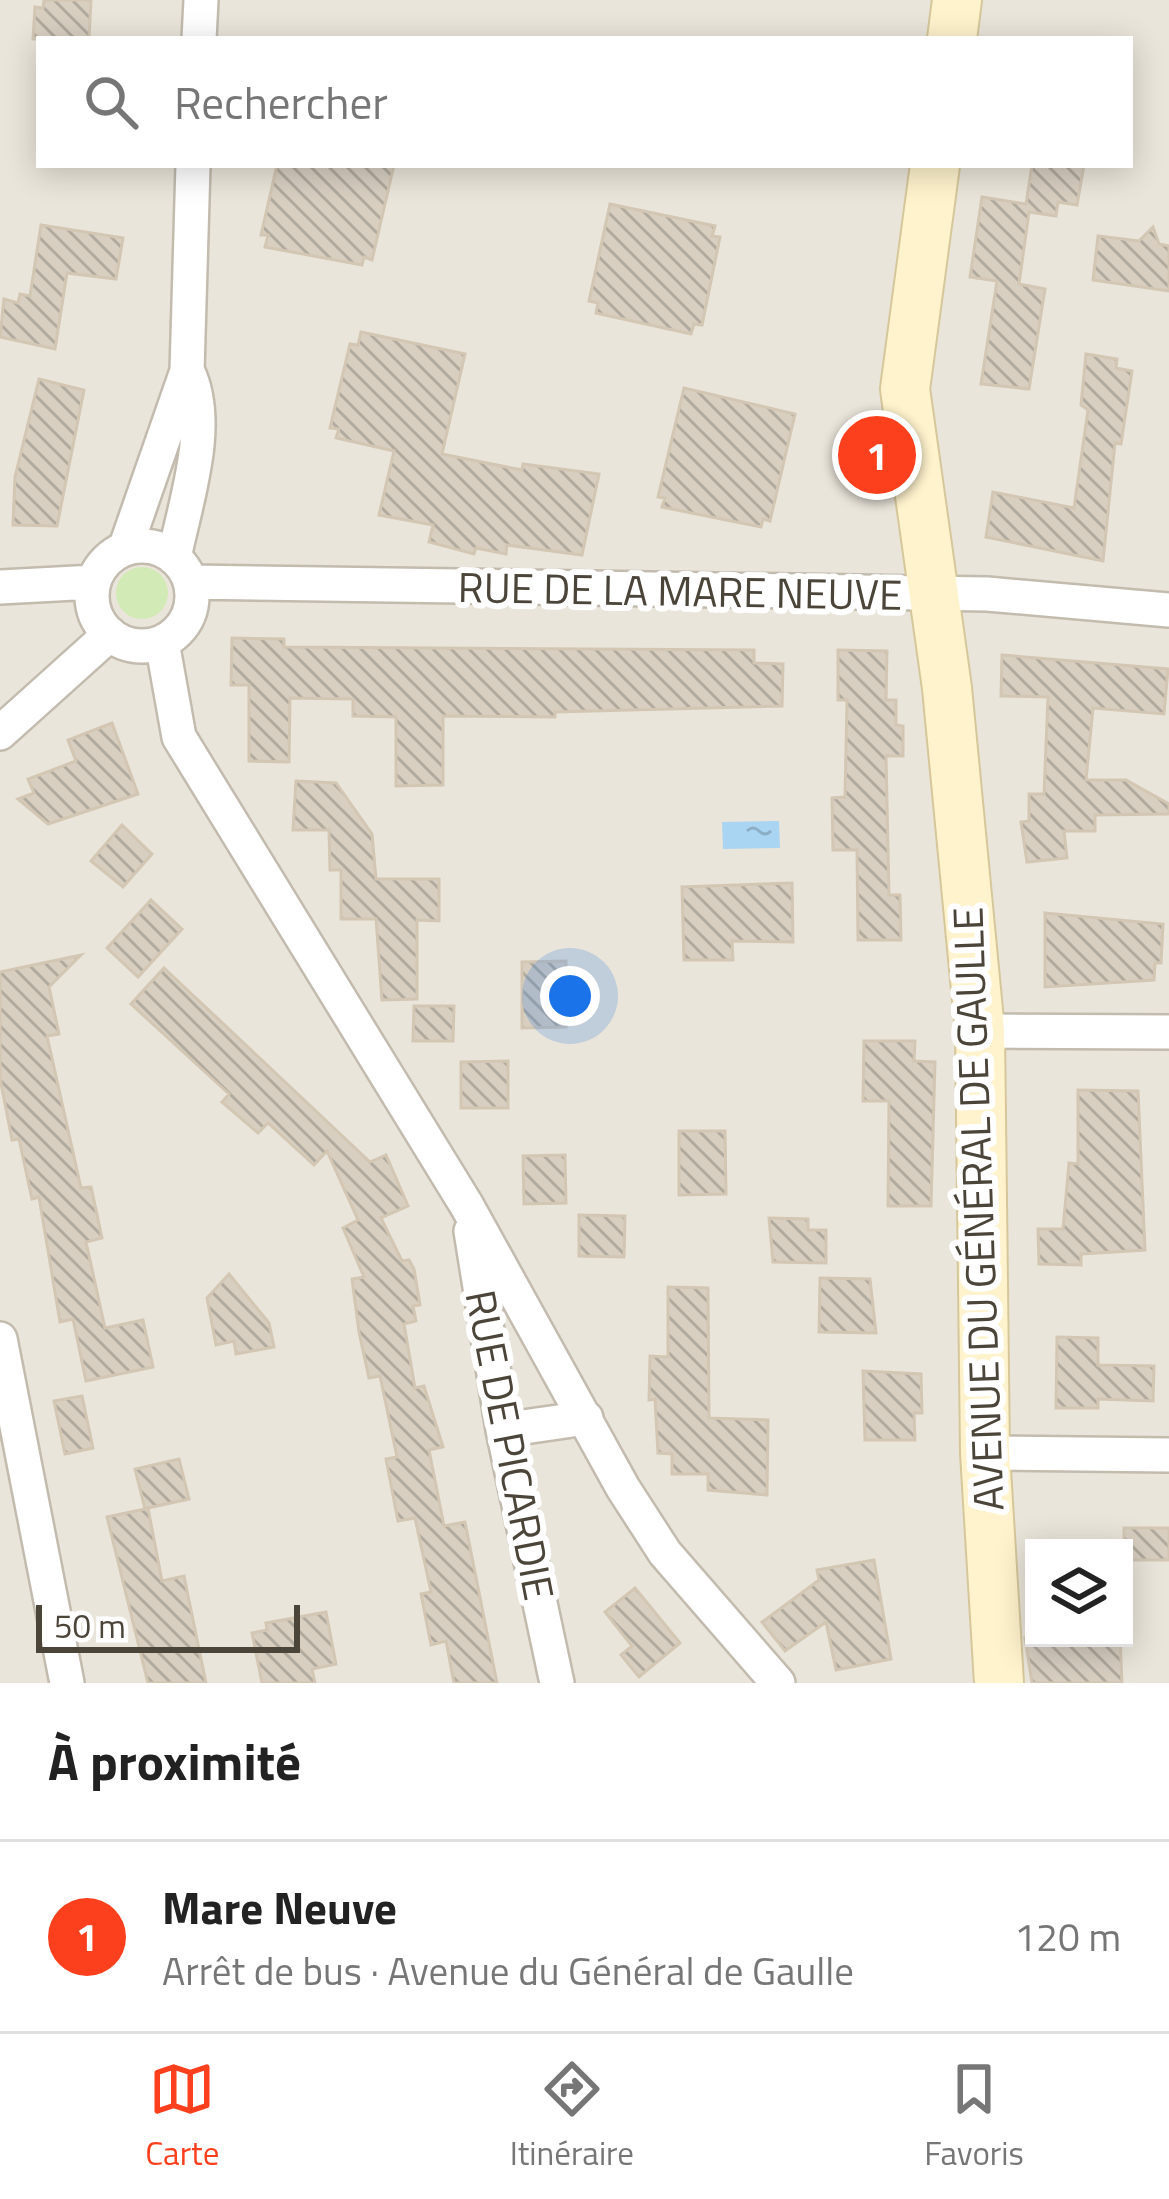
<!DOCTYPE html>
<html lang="fr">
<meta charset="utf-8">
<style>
body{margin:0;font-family:"Titillium Web",sans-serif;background:#f6f6f6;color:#222}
.controls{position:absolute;right:36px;bottom:36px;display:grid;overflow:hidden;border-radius:0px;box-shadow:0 6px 30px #0003}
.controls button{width:108px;height:108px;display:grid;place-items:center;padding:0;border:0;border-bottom:3px solid #e0e0e0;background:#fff;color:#222;font:60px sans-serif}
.scale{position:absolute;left:36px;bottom:30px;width:264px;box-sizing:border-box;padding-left:12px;border:6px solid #4b4439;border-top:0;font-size:33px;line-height:42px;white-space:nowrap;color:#4b4439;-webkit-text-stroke:9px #fff;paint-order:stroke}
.you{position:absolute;left:570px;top:996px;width:42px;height:42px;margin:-30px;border:9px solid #fff;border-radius:50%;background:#1a73e8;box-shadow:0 0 0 18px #1a73e833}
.badge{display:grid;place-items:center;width:78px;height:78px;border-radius:50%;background:#fc3f1d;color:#fff;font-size:39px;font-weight:700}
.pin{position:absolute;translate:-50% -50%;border:6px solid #fff;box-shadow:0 3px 12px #0006}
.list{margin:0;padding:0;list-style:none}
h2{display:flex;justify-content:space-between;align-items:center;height:156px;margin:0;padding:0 48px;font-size:51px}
h2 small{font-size:39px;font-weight:400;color:#767676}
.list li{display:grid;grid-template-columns:78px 1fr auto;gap:36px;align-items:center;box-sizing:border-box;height:192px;padding:0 48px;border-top:3px solid #e0e0e0}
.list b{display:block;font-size:45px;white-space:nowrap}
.list p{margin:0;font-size:39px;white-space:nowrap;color:#767676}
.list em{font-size:39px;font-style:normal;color:#767676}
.icon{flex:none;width:66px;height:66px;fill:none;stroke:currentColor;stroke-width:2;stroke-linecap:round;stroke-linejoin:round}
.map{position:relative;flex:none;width:1169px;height:1683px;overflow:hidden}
.search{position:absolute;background:#fff;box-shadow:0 6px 30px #0003;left:36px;right:36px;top:36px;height:132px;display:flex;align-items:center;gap:30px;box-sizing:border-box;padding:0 42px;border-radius:0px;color:#767676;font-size:45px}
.sheet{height:348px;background:#fff}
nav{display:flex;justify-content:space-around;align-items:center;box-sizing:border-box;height:168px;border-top:3px solid #e0e0e0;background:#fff;font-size:33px;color:#767676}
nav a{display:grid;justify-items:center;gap:6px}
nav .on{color:#fc3f1d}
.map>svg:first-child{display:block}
</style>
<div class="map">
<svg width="1169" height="1683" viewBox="0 0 1169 1683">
<defs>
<pattern id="water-ripples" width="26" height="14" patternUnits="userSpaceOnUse" patternTransform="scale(3)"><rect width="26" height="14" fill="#a9d4f2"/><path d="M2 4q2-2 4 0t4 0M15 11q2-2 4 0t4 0" fill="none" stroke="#8caec5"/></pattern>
<pattern id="building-back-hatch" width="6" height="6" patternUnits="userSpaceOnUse" patternTransform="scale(3)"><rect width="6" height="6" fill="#d8cfc1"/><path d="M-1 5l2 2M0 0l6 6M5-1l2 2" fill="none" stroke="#b1aa9e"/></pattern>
</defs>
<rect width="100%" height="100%" fill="#f6f3ec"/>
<path fill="#eae5da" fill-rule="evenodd" d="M 0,0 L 1169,0 L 1169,1683 L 0,1683 ZM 39,39 L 1130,39 L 1130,165 L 39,165 ZM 1034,1548 L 1124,1548 L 1124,1638 L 1034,1638 Z"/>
<path fill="#d2eab5" d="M116 593a26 26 0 1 1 52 0a26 26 0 1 1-52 0Z"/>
<path fill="url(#water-ripples)" d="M 779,821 L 780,848 L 723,849 L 722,822 Z"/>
<path fill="url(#building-back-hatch)" stroke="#d3c7b4" stroke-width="3" d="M 44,0 L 91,0 L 89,39 L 33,39 L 35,7 L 43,8 Z
M 277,165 L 394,165 L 372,260 L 364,257 L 362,265 L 265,247 L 268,235 L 261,235 Z
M 1032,165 L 1084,165 L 1077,205 L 1058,202 L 1056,216 L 1029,212 L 1019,284 L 1045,289 L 1029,389 L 981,384 L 997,281 L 970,277 L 982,197 L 1026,204 Z
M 610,204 L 715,226 L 712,236 L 720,237 L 702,325 L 694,324 L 691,334 L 596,313 L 598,303 L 589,301 Z
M 41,225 L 123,238 L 116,279 L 67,273 L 55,349 L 0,337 L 4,299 L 18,303 L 20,294 L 30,296 Z
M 1153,227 L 1159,244 L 1169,246 L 1169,291 L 1093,280 L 1098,236 L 1139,241 Z
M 361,332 L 465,354 L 442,454 L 522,470 L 523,464 L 599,474 L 582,555 L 507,545 L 506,554 L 476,548 L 474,554 L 429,542 L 433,525 L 379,515 L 394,451 L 336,438 L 339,429 L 330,428 L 350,344 L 358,345 Z
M 1086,354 L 1117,359 L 1116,368 L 1132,371 L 1121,444 L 1115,443 L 1103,561 L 986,537 L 993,492 L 1074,508 L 1088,410 L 1081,405 Z
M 39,379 L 84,390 L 57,526 L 13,525 L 15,477 Z
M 684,388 L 795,414 L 770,521 L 763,519 L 761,527 L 662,507 L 665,498 L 658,497 Z
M 232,638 L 284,639 L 284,647 L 754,650 L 754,663 L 783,664 L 782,706 L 555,712 L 555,717 L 443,716 L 443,785 L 396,786 L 396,717 L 353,716 L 353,699 L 290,698 L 289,762 L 249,761 L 249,685 L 231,685 Z
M 838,650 L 887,651 L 886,700 L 896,700 L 896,725 L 903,726 L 903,756 L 886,756 L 889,895 L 900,895 L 901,940 L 858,940 L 857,850 L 833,850 L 832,798 L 845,797 L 847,700 L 838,700 Z
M 1002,655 L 1168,669 L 1164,714 L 1093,708 L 1086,780 L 1126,780 L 1169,804 L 1169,814 L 1095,815 L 1095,831 L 1064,831 L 1067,858 L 1027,862 L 1021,822 L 1029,821 L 1029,794 L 1044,794 L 1048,697 L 1001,696 Z
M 112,723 L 138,794 L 48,824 L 18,799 L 34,793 L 28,779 L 76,761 L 68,740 Z
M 296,781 L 336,783 L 372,834 L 376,879 L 439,879 L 439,921 L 417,920 L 417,999 L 382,1000 L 376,919 L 341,919 L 341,870 L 330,870 L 329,830 L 293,830 Z
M 122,825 L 152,854 L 123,887 L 91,861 Z
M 792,883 L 793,942 L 732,941 L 733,960 L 684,960 L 682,887 Z
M 151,900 L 182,929 L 138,977 L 107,948 Z
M 1045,913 L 1163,924 L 1161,963 L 1155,963 L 1154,980 L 1045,987 Z
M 81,955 L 49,987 L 59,1034 L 47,1036 L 81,1188 L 91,1187 L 102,1238 L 86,1242 L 105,1328 L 143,1320 L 153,1367 L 86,1381 L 73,1319 L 60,1322 L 39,1197 L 32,1199 L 19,1139 L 12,1140 L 0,1078 L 0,972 Z
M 566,961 L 566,1027 L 522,1028 L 522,962 Z
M 164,968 L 370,1162 L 386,1155 L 408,1206 L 381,1218 L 402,1261 L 409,1260 L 414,1269 L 420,1305 L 413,1306 L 416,1321 L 404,1324 L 415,1388 L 424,1386 L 443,1447 L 429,1450 L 444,1526 L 465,1522 L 497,1683 L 454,1683 L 446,1641 L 431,1645 L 421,1594 L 431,1592 L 415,1518 L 398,1521 L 386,1459 L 397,1457 L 380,1376 L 369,1378 L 359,1332 L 352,1279 L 364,1277 L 343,1228 L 358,1220 L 327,1151 L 314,1165 L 268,1123 L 258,1133 L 222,1102 L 229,1094 L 131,1004 Z
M 414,1006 L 454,1006 L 453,1041 L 413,1041 Z
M 864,1041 L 915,1041 L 914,1061 L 935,1062 L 931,1206 L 888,1206 L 889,1101 L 863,1101 Z
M 508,1061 L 508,1108 L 461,1108 L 461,1062 Z
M 1078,1090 L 1138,1091 L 1145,1250 L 1081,1254 L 1081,1265 L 1039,1264 L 1038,1229 L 1063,1229 L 1069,1163 L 1078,1164 Z
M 679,1131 L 725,1131 L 726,1194 L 679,1195 Z
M 565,1155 L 566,1203 L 524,1204 L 523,1156 Z
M 579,1215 L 625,1216 L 624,1257 L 579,1256 Z
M 769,1218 L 808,1219 L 808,1230 L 826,1230 L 826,1263 L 773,1262 Z
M 229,1274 L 269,1323 L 274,1347 L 236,1354 L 234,1341 L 216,1345 L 207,1298 Z
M 820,1278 L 870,1279 L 876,1333 L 819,1332 Z
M 668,1287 L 708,1288 L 709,1418 L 768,1420 L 767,1495 L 708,1490 L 708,1474 L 672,1474 L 672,1454 L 658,1453 L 655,1399 L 649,1400 L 650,1356 L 668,1357 Z
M 1057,1337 L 1098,1338 L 1098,1365 L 1154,1366 L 1153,1401 L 1098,1399 L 1098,1408 L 1056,1408 Z
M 863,1371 L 921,1374 L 922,1413 L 914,1413 L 915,1440 L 865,1440 Z
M 82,1396 L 93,1448 L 65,1454 L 54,1401 Z
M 179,1459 L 189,1499 L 148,1508 L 162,1581 L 184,1576 L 206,1683 L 148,1683 L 107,1517 L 145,1509 L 135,1469 Z
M 1124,1528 L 1169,1528 L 1169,1560 L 1124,1560 Z
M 874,1560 L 891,1659 L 836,1670 L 826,1622 L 785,1651 L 762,1622 L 819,1580 L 817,1570 Z
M 635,1588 L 680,1643 L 639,1677 L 621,1655 L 632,1646 L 605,1612 Z
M 326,1612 L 336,1664 L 312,1669 L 315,1683 L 262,1683 L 252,1633 L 267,1630 L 266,1623 Z
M 1025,1638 L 1120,1638 L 1122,1683 L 1032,1683 Z"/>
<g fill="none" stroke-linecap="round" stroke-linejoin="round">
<defs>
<path id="minor" d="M 199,39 L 201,0
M92 596a50 50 0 1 1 100 0a50 50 0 1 1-100 0Z
M 125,549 L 187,371 L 193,165
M 174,558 C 185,503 213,425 188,372
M 190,582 L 987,594 L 1169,610
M 0,587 L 94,582
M 162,642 L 179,737 L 467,1206 L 623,1488 L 665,1553 L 778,1683
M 0,733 L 110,634
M 980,1031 L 1169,1032
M 471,1231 L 503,1430 L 557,1683
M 0,1339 L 67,1683
M 503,1430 L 586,1418
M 985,1453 L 1169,1455"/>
<path id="secondary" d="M 952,39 L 957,0
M 935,165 L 905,389 L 947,688 L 980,1031 L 985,1453 L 999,1683"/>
</defs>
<use href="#minor" stroke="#c2bbae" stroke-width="38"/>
<use href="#secondary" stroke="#d6c79b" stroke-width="52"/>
<use href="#minor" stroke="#fff" stroke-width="33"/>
<use href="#secondary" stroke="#fff3cd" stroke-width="48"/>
</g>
<g text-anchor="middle" stroke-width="12" stroke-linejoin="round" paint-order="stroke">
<g font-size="42" fill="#4b4439" stroke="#fff">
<text transform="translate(680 591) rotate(1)" y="15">RUE DE LA MARE NEUVE</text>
<text transform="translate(978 1209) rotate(-92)" y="15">AVENUE DU GÉNÉRAL DE GAULLE</text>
<text transform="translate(510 1445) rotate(79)" y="15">RUE DE PICARDIE</text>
</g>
</g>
</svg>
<div class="controls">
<button><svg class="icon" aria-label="layers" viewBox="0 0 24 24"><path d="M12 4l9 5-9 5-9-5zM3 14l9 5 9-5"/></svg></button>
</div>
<div class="scale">50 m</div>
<div class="you"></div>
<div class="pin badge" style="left:877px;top:455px">1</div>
<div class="search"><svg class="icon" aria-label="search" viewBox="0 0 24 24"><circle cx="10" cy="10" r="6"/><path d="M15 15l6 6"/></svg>Rechercher</div>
</div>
<section class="sheet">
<h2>À proximité<small></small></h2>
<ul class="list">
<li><span class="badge">1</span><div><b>Mare Neuve</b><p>Arrêt de bus · Avenue du Général de Gaulle</p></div><em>120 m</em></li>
</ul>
</section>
<nav>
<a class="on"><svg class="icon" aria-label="map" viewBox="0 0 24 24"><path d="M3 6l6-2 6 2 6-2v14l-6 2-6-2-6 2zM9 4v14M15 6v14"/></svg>Carte</a>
<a><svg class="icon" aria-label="directions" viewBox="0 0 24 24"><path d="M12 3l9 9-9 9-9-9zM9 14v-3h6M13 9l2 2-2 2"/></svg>Itinéraire</a>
<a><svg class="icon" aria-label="saved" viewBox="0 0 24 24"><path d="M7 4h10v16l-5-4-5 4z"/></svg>Favoris</a>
</nav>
